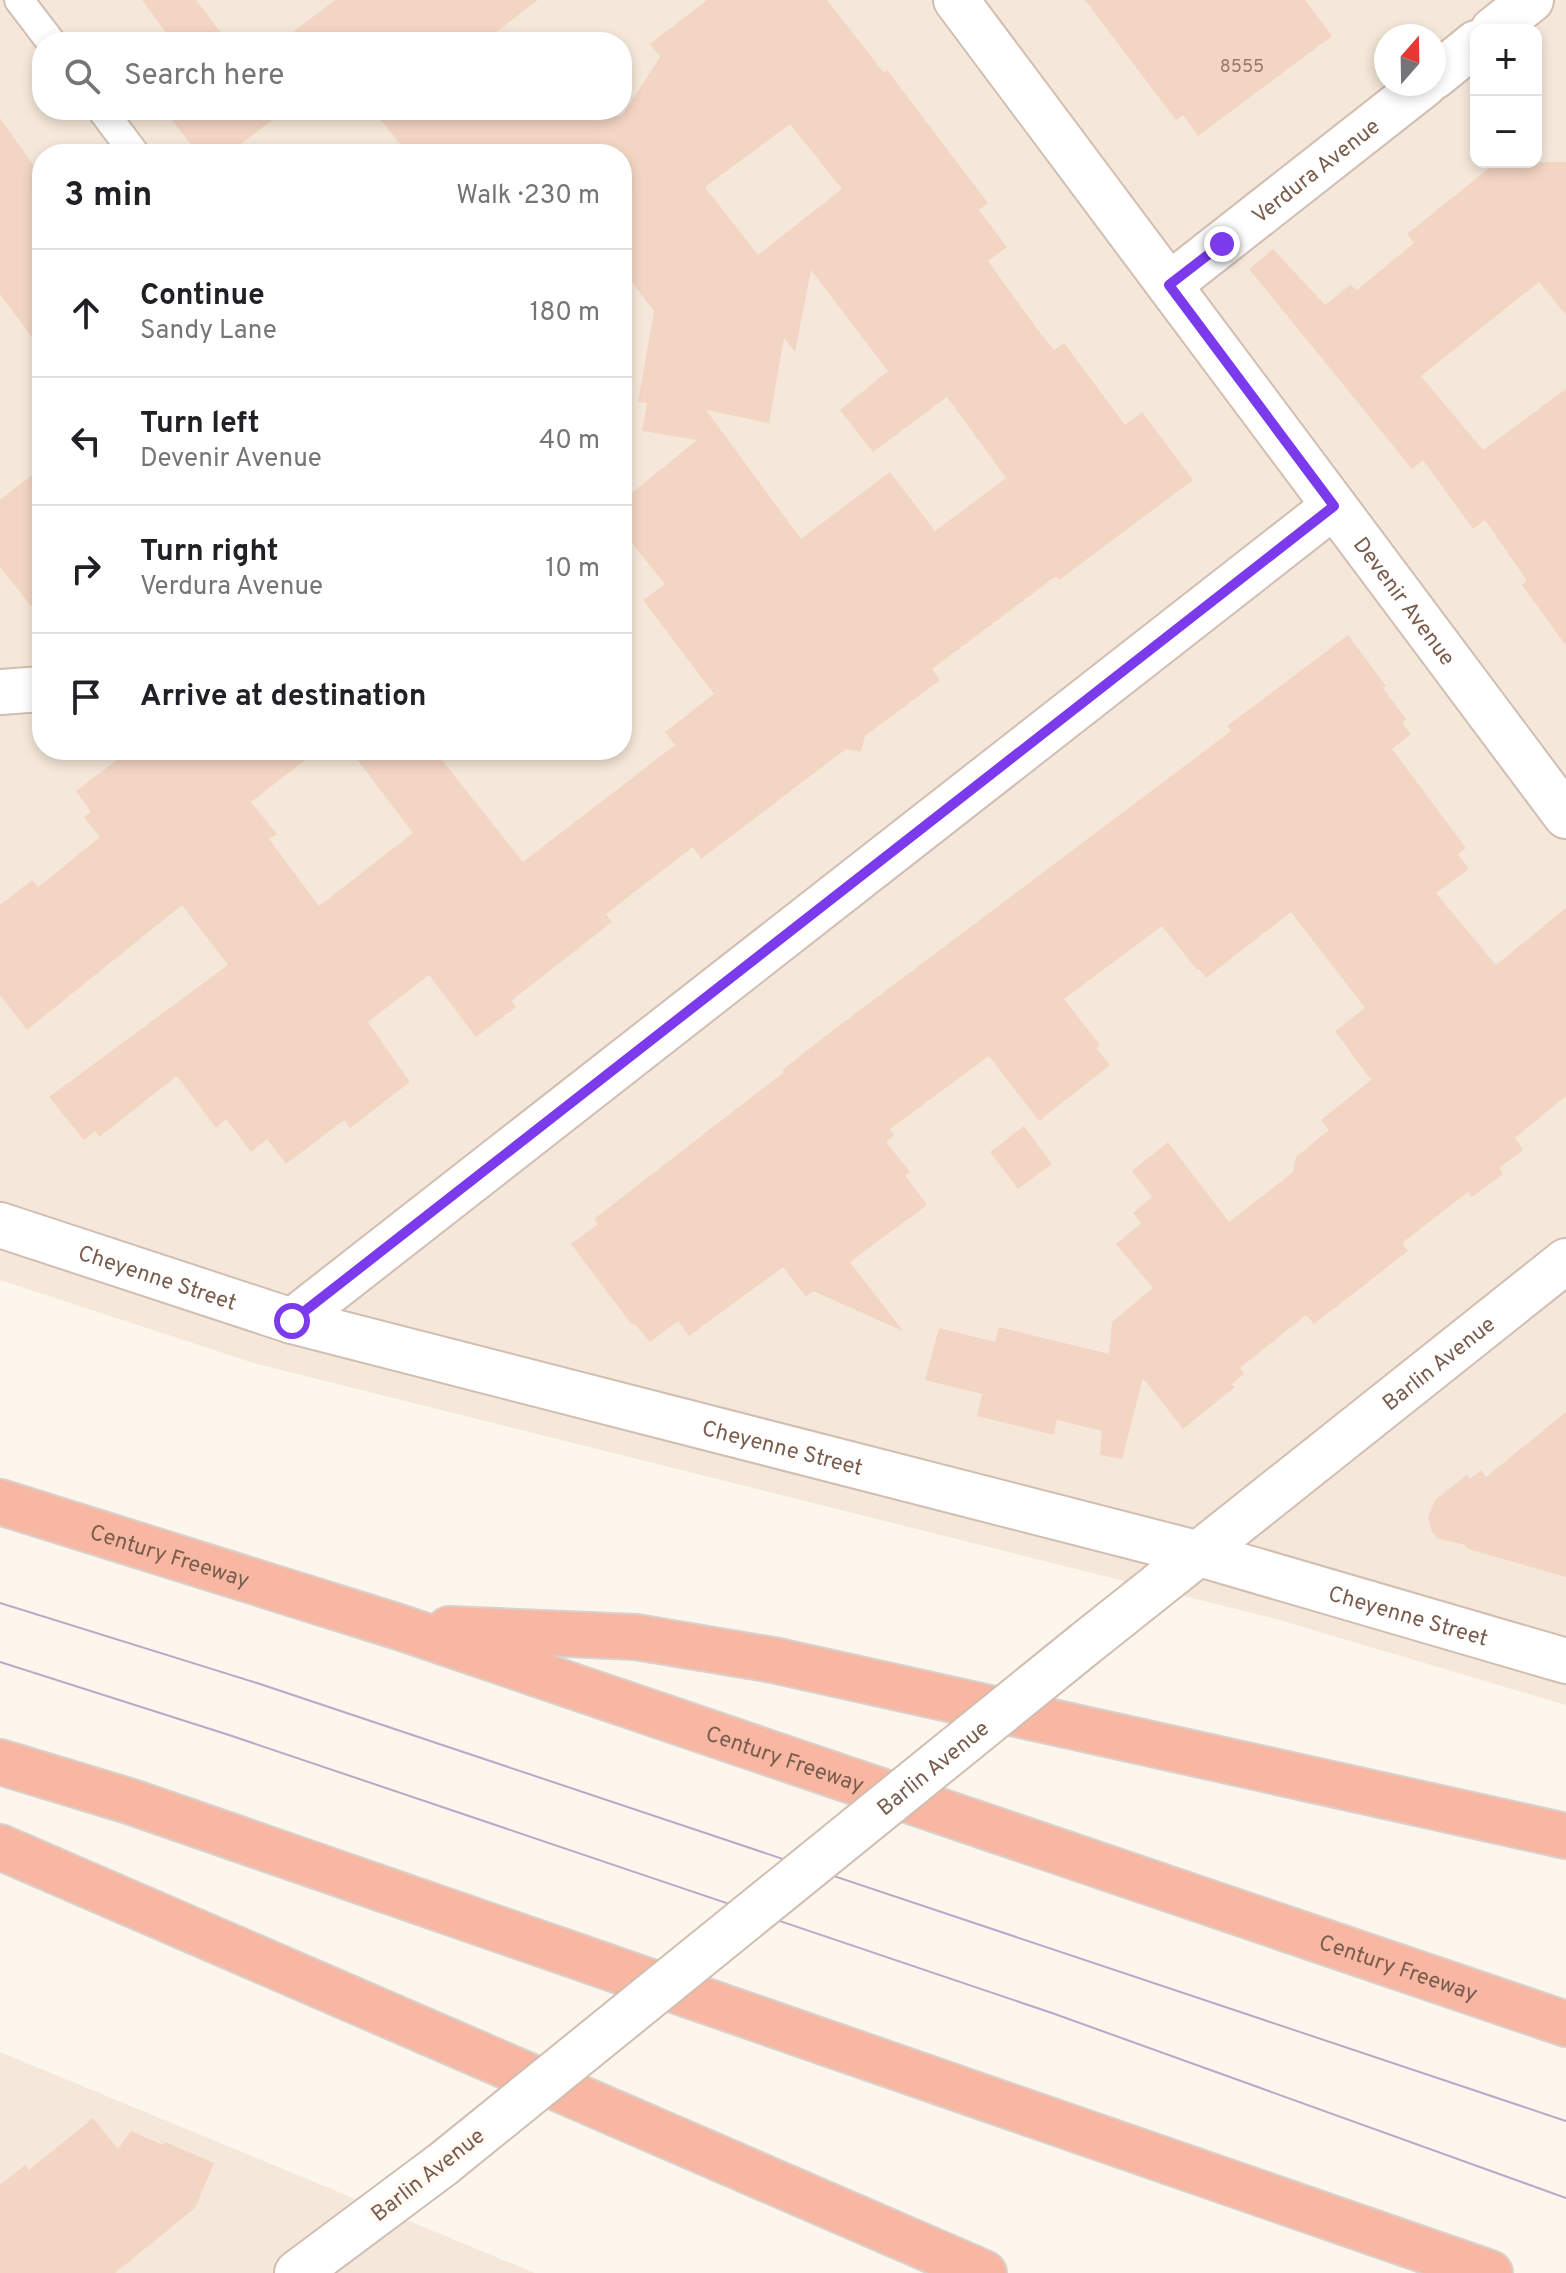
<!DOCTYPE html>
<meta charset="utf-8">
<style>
body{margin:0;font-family:Overpass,sans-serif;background:#f2f2f2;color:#202124}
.controls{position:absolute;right:24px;top:24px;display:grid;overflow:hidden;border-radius:16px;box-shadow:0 4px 12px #0003}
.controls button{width:72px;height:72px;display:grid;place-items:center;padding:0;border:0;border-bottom:2px solid #e0e0e0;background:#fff;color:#202124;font:40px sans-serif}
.compass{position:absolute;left:1374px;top:24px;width:72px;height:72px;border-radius:50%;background:#fff;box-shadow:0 4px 12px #0003;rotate:20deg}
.stop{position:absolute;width:24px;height:24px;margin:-18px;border:6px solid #7c3aed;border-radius:50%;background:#fff}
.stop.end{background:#7c3aed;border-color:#fff;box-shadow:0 2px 8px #0008}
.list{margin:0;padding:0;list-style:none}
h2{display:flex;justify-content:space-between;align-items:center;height:104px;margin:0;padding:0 32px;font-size:34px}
h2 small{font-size:26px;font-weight:400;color:#757577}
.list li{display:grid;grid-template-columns:52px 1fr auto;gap:24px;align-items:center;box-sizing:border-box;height:128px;padding:0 32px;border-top:2px solid #e0e0e0}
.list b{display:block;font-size:30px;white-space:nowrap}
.list p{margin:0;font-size:26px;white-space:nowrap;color:#757577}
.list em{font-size:26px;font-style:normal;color:#757577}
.icon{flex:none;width:44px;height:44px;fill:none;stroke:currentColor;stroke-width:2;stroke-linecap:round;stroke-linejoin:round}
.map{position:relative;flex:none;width:1566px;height:2273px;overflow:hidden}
.search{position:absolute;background:#fff;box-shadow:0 4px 12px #0003;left:32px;top:32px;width:600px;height:88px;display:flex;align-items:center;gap:20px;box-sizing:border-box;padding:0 28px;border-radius:32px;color:#757577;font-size:30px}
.panel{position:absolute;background:#fff;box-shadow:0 4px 12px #0003;left:32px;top:144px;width:600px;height:616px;border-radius:32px}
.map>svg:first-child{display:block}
</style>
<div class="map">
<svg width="1566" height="2273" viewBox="0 0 1566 2273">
<rect width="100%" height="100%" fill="#fdf6ec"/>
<path fill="#f5e8da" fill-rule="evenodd" d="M 0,0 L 1566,0 L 1566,1705 L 1276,1619 L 257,1364 L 0,1280 ZM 1476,30 L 1536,30 L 1536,162 L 1476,162 ZM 1386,36 L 1434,36 L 1434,84 L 1386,84 ZM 42,42 L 622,42 L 622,110 L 42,110 ZM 42,154 L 622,154 L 622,750 L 42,750 Z
M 0,2052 L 535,2273 L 0,2273 Z"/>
<path fill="#f3d5c3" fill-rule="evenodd" d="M 142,0 L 196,0 L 228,42 L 173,42 Z
M 335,0 L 538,0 L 483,42 L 280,42 Z
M 707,0 L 827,0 L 884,73 L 887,70 L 988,203 L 979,210 L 1007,247 L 988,261 L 1037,329 L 1054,350 L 1064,343 L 1125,425 L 1142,412 L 1193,480 L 1059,580 L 1056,576 L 932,669 L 940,680 L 865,736 L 861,752 L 846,749 L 701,859 L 693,847 L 606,914 L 612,922 L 511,1001 L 516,1007 L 476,1037 L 429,975 L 368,1022 L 410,1082 L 350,1128 L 344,1120 L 286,1164 L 267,1139 L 251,1152 L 226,1119 L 216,1128 L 177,1076 L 99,1137 L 95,1131 L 84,1140 L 49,1097 L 228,965 L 182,905 L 27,1030 L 0,995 L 0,905 L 32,880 L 38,887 L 100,837 L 84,817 L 91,812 L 76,791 L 130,750 L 318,750 L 251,802 L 277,834 L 269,839 L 319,906 L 413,833 L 350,750 L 434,750 L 523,862 L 675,745 L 665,732 L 714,694 L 643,600 L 665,584 L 622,531 L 622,501 L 697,440 L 642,431 L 647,403 L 638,402 L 654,311 L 622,269 L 622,154 L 408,154 L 373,110 L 584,110 L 622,116 L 660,57 L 650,44 ZM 790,124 L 842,189 L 758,255 L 705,187 ZM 811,270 L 888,371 L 840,410 L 873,452 L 947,397 L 1006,478 L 935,531 L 890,472 L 801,539 L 706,410 L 769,423 L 784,338 L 795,352 Z
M 1085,0 L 1305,0 L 1332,36 L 1198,136 L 1183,115 L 1176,120 Z
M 178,110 L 285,110 L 228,154 L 198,154 L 169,116 Z
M 0,118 L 42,177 L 42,351 L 0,294 Z
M 1497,162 L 1566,162 L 1566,315 L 1539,282 L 1421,376 L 1483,450 L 1566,389 L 1566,646 L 1522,585 L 1527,581 L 1485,520 L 1473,529 L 1423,460 L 1412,469 L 1249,269 L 1273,249 L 1325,305 L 1350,285 L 1357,290 L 1414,243 L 1407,234 Z
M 42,467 L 42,620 L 0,567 L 0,500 Z
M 1348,635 L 1386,686 L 1383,688 L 1406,719 L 1402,723 L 1411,734 L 1392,749 L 1466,848 L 1458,854 L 1469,869 L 1436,893 L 1496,965 L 1566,908 L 1566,1096 L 1515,1138 L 1523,1150 L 1499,1168 L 1503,1174 L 1472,1197 L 1468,1192 L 1402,1243 L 1408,1251 L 1314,1324 L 1306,1315 L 1240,1368 L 1244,1374 L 1232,1384 L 1235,1387 L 1183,1429 L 1143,1378 L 1122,1459 L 1100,1455 L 1102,1431 L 1057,1420 L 1054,1435 L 977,1416 L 982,1394 L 925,1380 L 939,1328 L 995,1342 L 999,1327 L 1109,1354 L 1112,1322 L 1153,1288 L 1116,1244 L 1141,1223 L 1133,1213 L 1152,1197 L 1132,1171 L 1168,1142 L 1229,1222 L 1293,1172 L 1296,1157 L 1329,1130 L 1321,1120 L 1371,1080 L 1335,1031 L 1365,1008 L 1291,912 L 1206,978 L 1199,969 L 1197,970 L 1162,926 L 1064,999 L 1100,1045 L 1096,1048 L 1110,1065 L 1039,1121 L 989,1056 L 890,1129 L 894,1135 L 886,1142 L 910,1172 L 905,1175 L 927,1205 L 850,1262 L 903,1331 L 813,1291 L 806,1297 L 783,1267 L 689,1336 L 678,1321 L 650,1342 L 634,1323 L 632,1325 L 571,1244 L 598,1224 L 594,1219 L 784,1072 L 782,1070 L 832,1031 L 1231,731 L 1227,726 Z
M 1024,1126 L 1052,1164 L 1018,1189 L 990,1152 Z
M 1566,1412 L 1566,1577 L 1468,1549 L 1465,1545 L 1437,1538 L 1432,1532 L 1428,1517 L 1435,1500 L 1467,1475 L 1470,1479 L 1481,1470 L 1486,1477 Z
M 93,2118 L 118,2149 L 131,2131 L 163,2145 L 165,2142 L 214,2163 L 195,2208 L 115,2273 L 0,2273 L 0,2185 L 25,2165 L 29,2170 Z"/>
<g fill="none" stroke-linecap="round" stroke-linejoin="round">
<defs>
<path id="lane" d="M 19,0 L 51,42
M 102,110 L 135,154"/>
<g id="street">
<path id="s1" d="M 956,0 L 1566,816"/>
<path d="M 1493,30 L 1531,0"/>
<path d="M 1434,77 L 1476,43"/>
<path id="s2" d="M 1169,285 L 1425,84"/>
<path d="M 0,692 L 42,689"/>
<path id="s3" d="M 0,1225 L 292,1321 L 1196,1553 L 1566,1661"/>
<path d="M 292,1321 L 1334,506"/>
<path id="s4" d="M 1086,1643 L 1566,1261"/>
<path d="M 297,2273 L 443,2164"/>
</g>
<g id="highway">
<path id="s5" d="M 0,1502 L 399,1627 L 1566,2024"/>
<path d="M 449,1629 L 636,1637 L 773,1660 L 1566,1836"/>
<path d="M 0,1762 L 132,1802 L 1490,2273"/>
<path d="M 0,1847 L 984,2273"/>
</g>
</defs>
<use href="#lane" stroke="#d1beb0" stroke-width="32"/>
<use href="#street" stroke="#d1beb0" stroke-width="48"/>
<use href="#highway" stroke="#dad1cd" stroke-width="48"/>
<use href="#lane" stroke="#fff" stroke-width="28"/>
<use href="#street" stroke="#fff" stroke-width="44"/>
<use href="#highway" stroke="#f7b7a3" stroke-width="44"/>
<path stroke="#b9a8c9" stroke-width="2" d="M 0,1603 L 260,1684 L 1566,2121
M 0,1662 L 229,1735 L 1052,2013 L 1566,2198"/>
<defs>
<g id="street-bridge">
<path id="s6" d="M 443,2164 L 1086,1643"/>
</g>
</defs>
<use href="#street-bridge" stroke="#d1beb0" stroke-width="48" stroke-linecap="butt"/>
<use href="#street-bridge" stroke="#fff" stroke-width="44"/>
</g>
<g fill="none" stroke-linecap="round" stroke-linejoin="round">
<path stroke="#7c3aed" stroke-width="10" d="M 292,1321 L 1334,506 L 1169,285 L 1222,244"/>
</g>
<g text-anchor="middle" stroke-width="8" stroke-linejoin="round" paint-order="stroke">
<g font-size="18" fill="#987a6a">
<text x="1242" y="72">8555</text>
</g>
<g font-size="22" fill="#7a5c4d" stroke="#fffaf3">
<text dy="8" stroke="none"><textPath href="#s2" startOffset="186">Verdura Avenue</textPath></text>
<text dy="8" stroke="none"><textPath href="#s1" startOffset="750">Devenir Avenue</textPath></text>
<text dy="8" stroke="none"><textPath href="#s3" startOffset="166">Cheyenne Street</textPath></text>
<text dy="8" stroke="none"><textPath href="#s4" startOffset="450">Barlin Avenue</textPath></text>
<text dy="8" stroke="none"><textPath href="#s3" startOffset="814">Cheyenne Street</textPath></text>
<text dy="8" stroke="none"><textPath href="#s5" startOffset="178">Century Freeway</textPath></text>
<text dy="8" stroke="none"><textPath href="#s3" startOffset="1462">Cheyenne Street</textPath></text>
<text dy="8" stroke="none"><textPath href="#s5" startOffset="826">Century Freeway</textPath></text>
<text dy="8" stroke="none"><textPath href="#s6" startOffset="630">Barlin Avenue</textPath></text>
<text dy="8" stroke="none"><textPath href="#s5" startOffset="1474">Century Freeway</textPath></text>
<text transform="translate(427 2174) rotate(-38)" y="8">Barlin Avenue</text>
</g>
</g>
</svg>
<div class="controls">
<button>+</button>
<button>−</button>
</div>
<svg class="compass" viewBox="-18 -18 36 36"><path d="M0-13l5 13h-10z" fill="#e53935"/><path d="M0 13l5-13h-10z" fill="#757577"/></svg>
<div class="stop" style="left:292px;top:1321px"></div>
<div class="stop end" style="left:1222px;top:244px"></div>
<div class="search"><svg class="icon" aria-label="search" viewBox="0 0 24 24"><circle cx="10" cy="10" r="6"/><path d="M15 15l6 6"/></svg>Search here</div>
<section class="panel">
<h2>3 min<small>Walk · 230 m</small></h2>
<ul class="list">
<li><svg class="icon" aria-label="ahead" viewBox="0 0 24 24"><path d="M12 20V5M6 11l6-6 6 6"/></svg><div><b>Continue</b><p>Sandy Lane</p></div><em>180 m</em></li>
<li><svg class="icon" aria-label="left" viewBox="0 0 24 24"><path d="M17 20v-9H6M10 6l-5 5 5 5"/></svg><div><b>Turn left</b><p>Devenir Avenue</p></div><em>40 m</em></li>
<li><svg class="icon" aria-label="right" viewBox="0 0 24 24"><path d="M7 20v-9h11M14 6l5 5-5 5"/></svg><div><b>Turn right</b><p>Verdura Avenue</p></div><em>10 m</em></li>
<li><svg class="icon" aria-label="arrive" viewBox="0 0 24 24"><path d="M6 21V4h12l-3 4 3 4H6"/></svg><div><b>Arrive at destination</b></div></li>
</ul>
</section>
</div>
